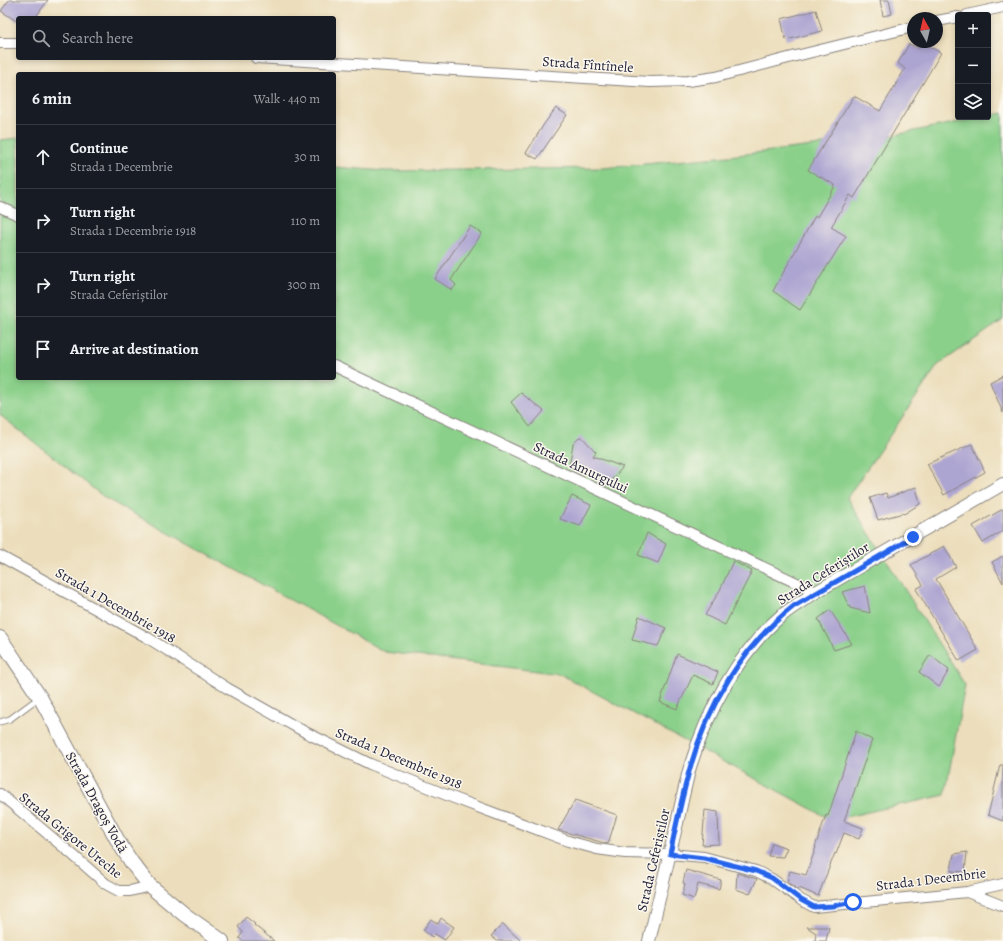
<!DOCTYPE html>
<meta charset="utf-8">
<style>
body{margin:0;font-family:Alegreya,serif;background:#242831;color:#f1f3f6}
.controls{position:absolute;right:12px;top:12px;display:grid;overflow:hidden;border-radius:4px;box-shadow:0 2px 6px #0003}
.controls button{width:36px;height:36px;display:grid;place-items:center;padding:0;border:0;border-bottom:1px solid #363941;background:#171b24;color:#f1f3f6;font:20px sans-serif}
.compass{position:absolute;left:907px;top:12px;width:36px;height:36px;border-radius:50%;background:#171b24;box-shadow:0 2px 6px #0003;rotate:352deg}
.stop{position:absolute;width:12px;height:12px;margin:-9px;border:3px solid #2563eb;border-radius:50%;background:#fff}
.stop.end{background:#2563eb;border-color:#fff;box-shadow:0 1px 4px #0008}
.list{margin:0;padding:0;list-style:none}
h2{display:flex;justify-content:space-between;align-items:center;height:52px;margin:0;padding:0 16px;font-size:17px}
h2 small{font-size:13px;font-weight:400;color:#9ea1a6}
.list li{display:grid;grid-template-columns:26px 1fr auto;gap:12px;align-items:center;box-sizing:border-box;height:64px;padding:0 16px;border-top:1px solid #363941}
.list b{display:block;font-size:15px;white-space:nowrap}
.list p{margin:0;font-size:13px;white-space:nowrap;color:#9ea1a6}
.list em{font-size:13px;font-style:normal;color:#9ea1a6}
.icon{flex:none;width:22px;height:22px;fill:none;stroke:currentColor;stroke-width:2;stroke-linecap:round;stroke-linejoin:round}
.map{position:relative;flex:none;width:1003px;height:941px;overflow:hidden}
.search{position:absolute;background:#171b24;box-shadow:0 2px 6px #0003;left:16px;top:16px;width:320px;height:44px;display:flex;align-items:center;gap:10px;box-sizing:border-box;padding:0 14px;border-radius:4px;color:#9ea1a6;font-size:15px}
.panel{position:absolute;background:#171b24;box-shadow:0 2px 6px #0003;left:16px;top:72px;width:320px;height:308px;border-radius:4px}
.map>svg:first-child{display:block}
</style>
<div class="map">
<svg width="1003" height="941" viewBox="0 0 1003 941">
<rect width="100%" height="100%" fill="#fbf7ec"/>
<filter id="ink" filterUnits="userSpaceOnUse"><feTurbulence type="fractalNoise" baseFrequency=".025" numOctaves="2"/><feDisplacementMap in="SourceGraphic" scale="8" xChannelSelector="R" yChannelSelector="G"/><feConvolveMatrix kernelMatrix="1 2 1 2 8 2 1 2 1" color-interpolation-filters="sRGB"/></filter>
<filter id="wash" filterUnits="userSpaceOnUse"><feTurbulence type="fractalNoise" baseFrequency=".012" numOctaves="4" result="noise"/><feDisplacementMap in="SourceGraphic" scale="16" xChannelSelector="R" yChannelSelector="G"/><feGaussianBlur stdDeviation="0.9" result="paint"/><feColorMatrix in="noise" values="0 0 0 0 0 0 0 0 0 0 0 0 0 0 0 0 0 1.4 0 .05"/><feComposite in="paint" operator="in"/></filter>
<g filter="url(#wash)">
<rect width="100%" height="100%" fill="#ecdebc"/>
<path fill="#8bd08a" stroke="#567962" d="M 1003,113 L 1003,320 L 938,365 L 847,498 L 965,685 L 945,795 L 832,820 L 560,674 L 385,652 L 105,498 L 0,415 L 0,140 L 18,138 L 18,378 L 334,378 L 334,167 L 386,171 L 603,168 L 729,156 L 880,138 L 983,117 L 988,117 L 988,116 Z"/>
<g id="blocks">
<path fill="#ada5d1" d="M 9,0 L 48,0 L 35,18 L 18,18 L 18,22 L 1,11 Z
M 880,0 L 889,0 L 892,14 L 883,16 Z
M 816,10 L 822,31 L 786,40 L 781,19 Z
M 922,42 L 941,53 L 854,198 L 850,195 L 831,227 L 846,236 L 800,310 L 773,291 L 815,216 L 817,217 L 835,186 L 835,185 L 808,170 L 854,96 L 880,111 L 905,69 L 898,63 L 909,44 L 919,48 Z
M 556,108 L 567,115 L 537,159 L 526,153 L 544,124 Z
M 470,226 L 482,233 L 451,280 L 456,285 L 452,290 L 435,279 Z
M 1003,375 L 1003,413 L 990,382 Z
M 521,393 L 544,411 L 530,427 L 511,402 Z
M 581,436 L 596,452 L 593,456 L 623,467 L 606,486 L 583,471 L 581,474 L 569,467 L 573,444 Z
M 972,444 L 985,472 L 944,495 L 927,464 Z
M 916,487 L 920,504 L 904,514 L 903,513 L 878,520 L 870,498 L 886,493 L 888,498 Z
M 572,496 L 591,505 L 580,526 L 560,519 Z
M 1003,509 L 1003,531 L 983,543 L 973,526 Z
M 647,533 L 666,544 L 658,563 L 638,555 Z
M 944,546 L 956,567 L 936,579 L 978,650 L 959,661 L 916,589 L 923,585 L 911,565 Z
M 1003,556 L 1003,583 L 992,562 Z
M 733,561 L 752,571 L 725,625 L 705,615 L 720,590 Z
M 865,586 L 870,613 L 850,608 L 842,592 Z
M 830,610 L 852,644 L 834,650 L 818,619 Z
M 639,616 L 666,628 L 658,646 L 632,640 Z
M 677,654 L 718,672 L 713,684 L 693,675 L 677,709 L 660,702 Z
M 930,655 L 949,670 L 939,687 L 919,672 Z
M 856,731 L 872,740 L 844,821 L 863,828 L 859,839 L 844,833 L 836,854 L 835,853 L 818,896 L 799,888 L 798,890 L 787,882 L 790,871 L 806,875 L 816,847 L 815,847 L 826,815 L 828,816 Z
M 1000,765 L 1003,765 L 1003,821 L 988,815 Z
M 575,800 L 617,815 L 608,844 L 558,830 Z
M 705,810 L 718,812 L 719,844 L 702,845 Z
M 772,843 L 787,848 L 783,857 L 768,856 Z
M 967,852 L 965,872 L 951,871 L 954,854 Z
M 686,870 L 721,880 L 719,889 L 698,884 L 694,899 L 682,895 L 685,884 L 683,883 Z
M 737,873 L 757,879 L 750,894 L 736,889 Z
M 246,917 L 255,924 L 254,925 L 274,941 L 243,941 L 239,938 L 243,932 L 238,927 Z
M 441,918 L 454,927 L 445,940 L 435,934 L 432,937 L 423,930 L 431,919 L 438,924 Z
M 503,924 L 521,941 L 497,941 L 491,936 Z
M 807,927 L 829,927 L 826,941 L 815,941 L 816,933 Z"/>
</g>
</g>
<g filter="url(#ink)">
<use href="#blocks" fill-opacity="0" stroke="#87807c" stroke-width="1"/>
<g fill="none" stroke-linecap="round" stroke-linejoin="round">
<defs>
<path id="service" d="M 0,722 L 10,719 L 33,702 L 40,699"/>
<path id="minor" d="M 967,15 L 1003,7
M 937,21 L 958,17
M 0,43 L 18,43
M 256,58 L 650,82 L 688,81 L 716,77 L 796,56 L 913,27
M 0,207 L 18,215
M 334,366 L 816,592
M 0,556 L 148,638 L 227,688 L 305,732 L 370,764 L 454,798 L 568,841 L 597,849 L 625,853 L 669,854 L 704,857 L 756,871 L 772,879 L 801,900 L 814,907 L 967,892 L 1003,884
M 0,794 L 73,855 L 106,884 L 119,891 L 130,891 L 150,886
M 967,892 L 1003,906"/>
<path id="tertiary" d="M 649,941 C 658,902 668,862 677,823 C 681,805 685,786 690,767 C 707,712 737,654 781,616 C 792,607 804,600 816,592 L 1003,484"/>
<path id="secondary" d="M 0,638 L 41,699 L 119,843 L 132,863 L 150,886 L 185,915 L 222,941"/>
</defs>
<use href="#service" stroke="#87807c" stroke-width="7"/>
<use href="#minor" stroke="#87807c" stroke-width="12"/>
<use href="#tertiary" stroke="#87807c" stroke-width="14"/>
<use href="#secondary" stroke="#87807c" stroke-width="16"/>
<use href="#service" stroke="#fff" stroke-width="5"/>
<use href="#minor" stroke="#fff" stroke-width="10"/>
<use href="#tertiary" stroke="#fff" stroke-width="12"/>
<use href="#secondary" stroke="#fff" stroke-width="14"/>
</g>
</g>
<g fill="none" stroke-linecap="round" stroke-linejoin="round" filter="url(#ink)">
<path stroke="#2563eb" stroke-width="5" d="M 853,902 L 833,906 L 814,907 L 801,900 L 772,878 L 756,871 L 704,858 L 670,854 C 676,826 682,796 690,768 C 708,705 742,646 794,606 L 913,537"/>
</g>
<g text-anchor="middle" stroke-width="3" stroke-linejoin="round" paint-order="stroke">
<g font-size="14" fill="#22223b" stroke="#fbf7ec">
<text transform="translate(588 64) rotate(4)" y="5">Strada Fîntînele</text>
<text transform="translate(581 467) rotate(25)" y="5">Strada Amurgului</text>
<text transform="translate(823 573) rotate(-32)" y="5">Strada Ceferiștilor</text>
<text transform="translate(116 605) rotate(30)" y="5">Strada 1 Decembrie 1918</text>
<text transform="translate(399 758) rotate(23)" y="5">Strada 1 Decembrie 1918</text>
<text transform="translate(97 802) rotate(61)" y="5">Strada Dragoș Vodă</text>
<text transform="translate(71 835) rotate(39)" y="5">Strada Grigore Ureche</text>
<text transform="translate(653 860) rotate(-77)" y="5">Strada Ceferiștilor</text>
<text transform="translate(931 879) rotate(-7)" y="5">Strada 1 Decembrie</text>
</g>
</g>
</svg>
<div class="controls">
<button>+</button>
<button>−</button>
<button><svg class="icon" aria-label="layers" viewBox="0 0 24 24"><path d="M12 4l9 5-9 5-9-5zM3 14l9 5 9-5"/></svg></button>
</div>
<svg class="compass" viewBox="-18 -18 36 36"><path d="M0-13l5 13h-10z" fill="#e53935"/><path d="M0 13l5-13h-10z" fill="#9ea1a6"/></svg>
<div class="stop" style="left:853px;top:902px"></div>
<div class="stop end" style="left:913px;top:537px"></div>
<div class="search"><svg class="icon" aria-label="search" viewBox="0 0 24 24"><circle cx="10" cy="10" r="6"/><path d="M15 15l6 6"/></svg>Search here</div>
<section class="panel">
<h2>6 min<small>Walk · 440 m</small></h2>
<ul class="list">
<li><svg class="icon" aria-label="ahead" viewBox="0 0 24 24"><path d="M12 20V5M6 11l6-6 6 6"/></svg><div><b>Continue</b><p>Strada 1 Decembrie</p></div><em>30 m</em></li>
<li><svg class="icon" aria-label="right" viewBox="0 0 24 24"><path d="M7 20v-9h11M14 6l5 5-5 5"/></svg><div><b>Turn right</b><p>Strada 1 Decembrie 1918</p></div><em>110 m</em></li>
<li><svg class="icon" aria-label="right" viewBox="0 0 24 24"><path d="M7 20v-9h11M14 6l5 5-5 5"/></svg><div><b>Turn right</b><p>Strada Ceferiștilor</p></div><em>300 m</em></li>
<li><svg class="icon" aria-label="arrive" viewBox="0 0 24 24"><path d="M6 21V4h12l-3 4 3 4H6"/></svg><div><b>Arrive at destination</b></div></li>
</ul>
</section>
</div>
